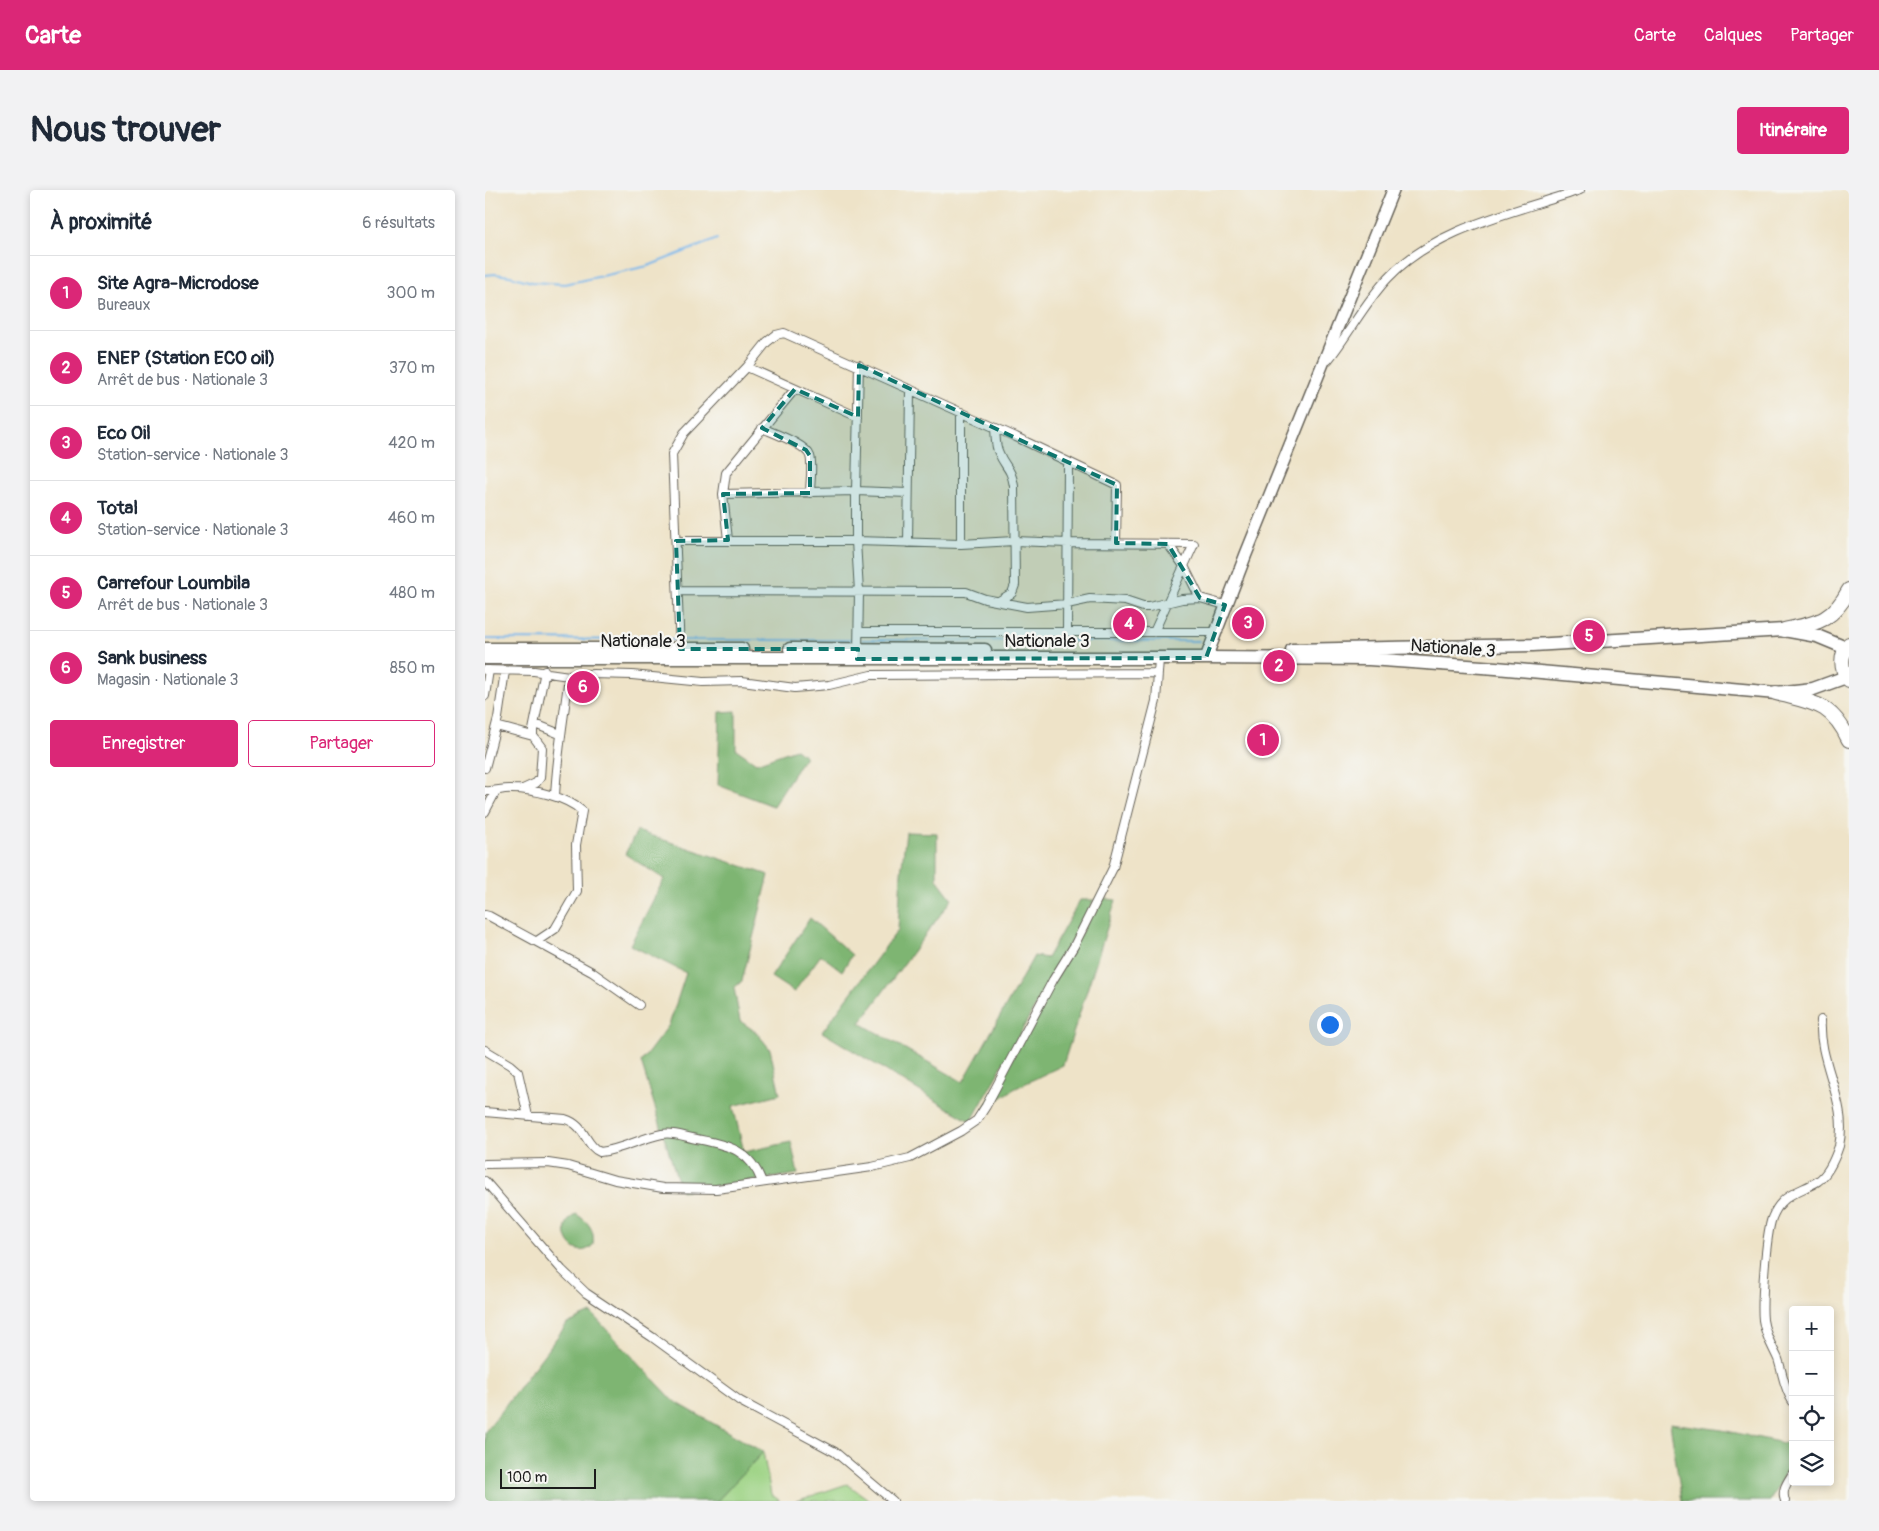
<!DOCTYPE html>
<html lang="fr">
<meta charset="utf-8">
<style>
body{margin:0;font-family:Pangolin,sans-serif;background:#f2f2f3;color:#1f2937}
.controls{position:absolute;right:15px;bottom:15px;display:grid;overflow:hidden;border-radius:5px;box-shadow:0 2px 8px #0003}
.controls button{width:45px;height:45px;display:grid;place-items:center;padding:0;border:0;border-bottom:1px solid #e0e1e3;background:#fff;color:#1f2937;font:25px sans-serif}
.scale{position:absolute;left:15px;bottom:12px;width:96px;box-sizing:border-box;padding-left:5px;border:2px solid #1c1c1c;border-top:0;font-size:14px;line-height:18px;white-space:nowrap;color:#1c1c1c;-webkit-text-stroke:4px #f6f6f2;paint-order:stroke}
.you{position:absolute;left:844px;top:834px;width:18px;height:18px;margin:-12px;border:4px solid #fff;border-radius:50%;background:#1a73e8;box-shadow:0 0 0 8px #1a73e833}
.badge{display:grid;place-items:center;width:32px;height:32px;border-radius:50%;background:#db2777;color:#fff;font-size:16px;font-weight:700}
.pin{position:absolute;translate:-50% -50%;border:2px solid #fff;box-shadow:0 1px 5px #0006}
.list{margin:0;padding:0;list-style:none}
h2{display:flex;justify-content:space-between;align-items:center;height:65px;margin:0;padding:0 20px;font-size:21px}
h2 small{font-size:16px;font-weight:400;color:#747a83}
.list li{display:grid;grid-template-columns:32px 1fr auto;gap:15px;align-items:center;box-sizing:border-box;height:75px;padding:0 20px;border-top:1px solid #e0e1e3}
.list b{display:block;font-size:19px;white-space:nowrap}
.list p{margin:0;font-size:16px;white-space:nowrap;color:#747a83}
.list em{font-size:16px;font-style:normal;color:#747a83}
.actions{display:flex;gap:10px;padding:15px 20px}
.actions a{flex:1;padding:11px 0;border:1px solid #db2777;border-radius:5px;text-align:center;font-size:18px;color:#db2777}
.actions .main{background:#db2777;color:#fff}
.icon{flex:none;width:28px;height:28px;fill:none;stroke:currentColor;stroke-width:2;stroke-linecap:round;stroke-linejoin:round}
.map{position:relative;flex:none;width:1364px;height:1311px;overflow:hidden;border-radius:5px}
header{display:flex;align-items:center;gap:30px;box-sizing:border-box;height:70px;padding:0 25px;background:#db2777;color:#fff}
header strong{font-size:24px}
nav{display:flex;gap:28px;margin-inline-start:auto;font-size:18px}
.intro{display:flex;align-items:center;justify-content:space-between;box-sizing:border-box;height:120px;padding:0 30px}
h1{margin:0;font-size:35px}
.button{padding:12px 22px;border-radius:5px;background:#db2777;color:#fff;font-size:18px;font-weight:700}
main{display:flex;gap:30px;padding:0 30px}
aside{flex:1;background:#fff;border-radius:5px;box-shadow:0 2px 8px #0003}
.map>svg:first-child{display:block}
</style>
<header>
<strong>Carte</strong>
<nav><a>Carte</a><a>Calques</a><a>Partager</a></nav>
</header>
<div class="intro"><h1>Nous trouver</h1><a class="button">Itinéraire</a></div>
<main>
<aside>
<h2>À proximité<small>6 résultats</small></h2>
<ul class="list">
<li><span class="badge">1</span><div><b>Site Agra-Microdose</b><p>Bureaux</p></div><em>300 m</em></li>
<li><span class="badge">2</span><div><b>ENEP (Station ECO oil)</b><p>Arrêt de bus · Nationale 3</p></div><em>370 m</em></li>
<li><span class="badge">3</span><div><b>Eco Oil</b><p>Station-service · Nationale 3</p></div><em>420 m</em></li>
<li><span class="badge">4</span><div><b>Total</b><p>Station-service · Nationale 3</p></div><em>460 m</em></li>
<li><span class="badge">5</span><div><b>Carrefour Loumbila</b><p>Arrêt de bus · Nationale 3</p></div><em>480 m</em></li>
<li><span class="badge">6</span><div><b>Sank business</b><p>Magasin · Nationale 3</p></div><em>850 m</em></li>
</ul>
<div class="actions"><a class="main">Enregistrer</a><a>Partager</a></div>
</aside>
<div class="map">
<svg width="1364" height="1311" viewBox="0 0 1364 1311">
<rect width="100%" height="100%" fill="#f6f6f2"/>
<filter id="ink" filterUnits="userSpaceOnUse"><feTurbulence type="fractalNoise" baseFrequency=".02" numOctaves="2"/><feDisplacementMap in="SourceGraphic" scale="10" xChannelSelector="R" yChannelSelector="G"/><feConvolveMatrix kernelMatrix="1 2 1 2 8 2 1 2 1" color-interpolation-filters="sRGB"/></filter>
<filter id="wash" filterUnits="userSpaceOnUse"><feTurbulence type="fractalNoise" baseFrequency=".0096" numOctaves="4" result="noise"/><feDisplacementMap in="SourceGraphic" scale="20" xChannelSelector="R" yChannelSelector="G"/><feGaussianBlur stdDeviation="1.12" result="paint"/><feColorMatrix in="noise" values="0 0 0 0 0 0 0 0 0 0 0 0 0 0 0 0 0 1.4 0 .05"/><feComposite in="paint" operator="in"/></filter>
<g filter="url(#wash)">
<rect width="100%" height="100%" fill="#eee3c8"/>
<path fill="#9dd384" stroke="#5c7850" d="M 278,1262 L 286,1304 L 295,1311 L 232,1311 Z
M 362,1294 L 386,1311 L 311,1311 Z"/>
<path fill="#7eb572" stroke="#4d6847" d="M 251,521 L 251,559 L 271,573 L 311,559 L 320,566 L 288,616 L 233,595 L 235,522 Z
M 152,641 L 284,685 L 257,791 L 249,798 L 255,831 L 271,842 L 285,859 L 295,904 L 248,916 L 259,962 L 306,952 L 313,984 L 196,1001 L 156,872 L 184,835 L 201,783 L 145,755 L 179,689 L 140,664 Z
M 421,642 L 452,643 L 452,689 L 467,709 L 375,833 L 478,892 L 549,766 L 562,768 L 595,710 L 609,710 L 486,932 L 337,842 L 413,740 L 416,683 Z
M 615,708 L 631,710 L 578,875 L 529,899 L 498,920 Z
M 325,728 L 367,765 L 357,781 L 336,765 L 309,802 L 286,787 Z
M 91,1024 C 104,1032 110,1040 108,1055 C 93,1071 75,1049 82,1033 C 84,1029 88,1026 91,1024 Z
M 106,1123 L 189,1211 L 278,1262 L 232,1311 L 0,1311 L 0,1242 L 82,1134 Z
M 1185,1233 L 1237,1240 L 1308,1255 L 1308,1268 L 1285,1311 L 1197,1311 Z"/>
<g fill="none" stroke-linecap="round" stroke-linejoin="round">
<path stroke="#79b8ec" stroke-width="2" d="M 0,85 L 10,84 L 25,86 L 47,92 L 80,94 L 163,76 L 232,49
M 0,449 L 192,450
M 197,450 L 372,450
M 377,450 L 714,451"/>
</g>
</g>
<g filter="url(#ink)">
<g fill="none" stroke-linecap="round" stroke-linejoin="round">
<defs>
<path id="street" d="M 843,170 C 864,144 880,112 903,88 C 951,37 1032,22 1095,0
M 262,177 L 373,227
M 476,222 L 476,354
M 277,238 C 288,243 321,254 325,266 C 328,275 325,293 325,303
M 510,239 C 511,247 510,256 514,263 C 520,278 526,277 529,296 L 530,395 L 527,403 L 514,411
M 238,304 L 371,301 L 423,303
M 243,350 L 238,304 L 241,283 L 310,199
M 191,351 L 371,351 L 476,354 L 529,351 L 583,353 L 709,354 L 669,442
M 423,353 L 425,199
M 683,354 L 699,376 L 715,408 L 740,415
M 193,401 L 481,402 L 500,409 L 542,417 L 582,414 L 605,409 L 640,411 L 658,417 L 664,417 L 697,409 L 715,408
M 374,442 L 730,442
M 582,442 L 583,272
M 195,462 L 187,264 L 199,243 L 262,177 L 282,152 L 291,145 L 299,143 L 531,247 L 632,295 L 631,353
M 373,463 L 374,402 L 371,351 L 371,301 L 374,175
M 0,480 L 49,481 L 84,486 L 108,484 L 147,485 L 218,492 L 257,491 L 310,498 L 344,495 L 386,485 L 673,483
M 0,506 L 4,480
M 50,534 L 75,544
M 11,536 L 48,546
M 0,578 L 13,528 L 20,481
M 38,599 L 51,593 L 55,588 L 57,558 L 48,546 L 48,540 L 60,481
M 0,601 C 10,602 18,598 27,599 C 48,599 82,607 97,621 L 91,655 L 92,701 L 70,739 L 52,751
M 70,606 C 72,565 79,526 84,486
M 0,622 L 11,601
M 0,725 L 4,726 L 107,782 L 154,815
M 0,860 L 25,875 L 33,882 L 43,926
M 0,922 L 80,929 C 101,935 100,956 115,962 C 136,960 156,948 177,944 C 187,942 198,946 207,948 C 240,955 264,957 277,992
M 0,974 L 63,973 L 83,976 L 130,990 L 178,998 L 231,999 L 247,997 L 387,977 L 425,968 L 476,941 L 492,930 L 501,916 L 568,790 L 589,756 L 628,678 L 671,511 L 674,469
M 0,991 L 77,1080 L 101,1103 L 167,1147 L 255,1211 L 350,1262 L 408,1311
M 1308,1212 C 1299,1199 1298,1184 1293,1169 C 1287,1156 1280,1145 1278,1130 C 1276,1112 1281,1045 1287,1028 C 1289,1023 1293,1016 1297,1012 C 1307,1001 1321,999 1333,991 C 1343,984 1350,968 1354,956 C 1364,912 1333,874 1336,830
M 1300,1311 C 1296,1300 1302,1293 1308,1283"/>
<path id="secondary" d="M 721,468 L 761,364 L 908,0"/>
<path id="primary" d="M 0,459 L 257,459
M 305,459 L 500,460
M 807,460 L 1048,455 L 1299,440 L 1332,446 L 1361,458
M 0,468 L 721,468 L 884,469 L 1011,478 L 1291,503 L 1328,499 L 1361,487"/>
<path id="highway" d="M 1299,440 C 1332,433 1347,432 1364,400
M 1364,454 C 1355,465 1355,479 1364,490
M 1291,503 C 1328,513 1346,512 1364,550"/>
</defs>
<use href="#street" stroke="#666258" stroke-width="10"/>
<use href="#secondary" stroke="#666258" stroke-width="14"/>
<use href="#primary" stroke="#666258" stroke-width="15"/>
<use href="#highway" stroke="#666258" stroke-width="16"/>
<use href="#street" stroke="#fff" stroke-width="8"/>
<use href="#secondary" stroke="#fff" stroke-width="11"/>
<use href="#primary" stroke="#fff" stroke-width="12"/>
<use href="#highway" stroke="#fff" stroke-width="14"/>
</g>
</g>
<path fill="#0f766e" fill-opacity="0.2" stroke="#0f766e" stroke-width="4" stroke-dasharray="10 6" stroke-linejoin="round" d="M 374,175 L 632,295 L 631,353 L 683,354 L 715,408 L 740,415 L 721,468 L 372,469 L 373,459 L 195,459 L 191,351 L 243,350 L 238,304 L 325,303 L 325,266 L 321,260 L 277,238 L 310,199 L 373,227 Z"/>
<g text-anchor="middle" stroke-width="4.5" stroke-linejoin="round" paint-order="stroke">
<g font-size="18" fill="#1c1c1c" stroke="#f6f6f2">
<text x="158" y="457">Nationale 3</text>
<text x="562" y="457">Nationale 3</text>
<text transform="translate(968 458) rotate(4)" y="6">Nationale 3</text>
</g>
</g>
</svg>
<div class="controls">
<button>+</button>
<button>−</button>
<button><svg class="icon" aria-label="locate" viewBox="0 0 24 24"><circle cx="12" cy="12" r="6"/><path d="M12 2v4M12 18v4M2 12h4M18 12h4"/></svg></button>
<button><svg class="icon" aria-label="layers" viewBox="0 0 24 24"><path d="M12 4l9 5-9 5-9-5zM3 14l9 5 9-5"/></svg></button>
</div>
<div class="scale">100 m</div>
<div class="you"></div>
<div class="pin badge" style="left:778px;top:550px">1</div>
<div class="pin badge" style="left:794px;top:476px">2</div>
<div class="pin badge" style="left:763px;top:433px">3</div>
<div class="pin badge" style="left:644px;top:434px">4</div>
<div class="pin badge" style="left:1104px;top:446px">5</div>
<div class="pin badge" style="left:98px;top:497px">6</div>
</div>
</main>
